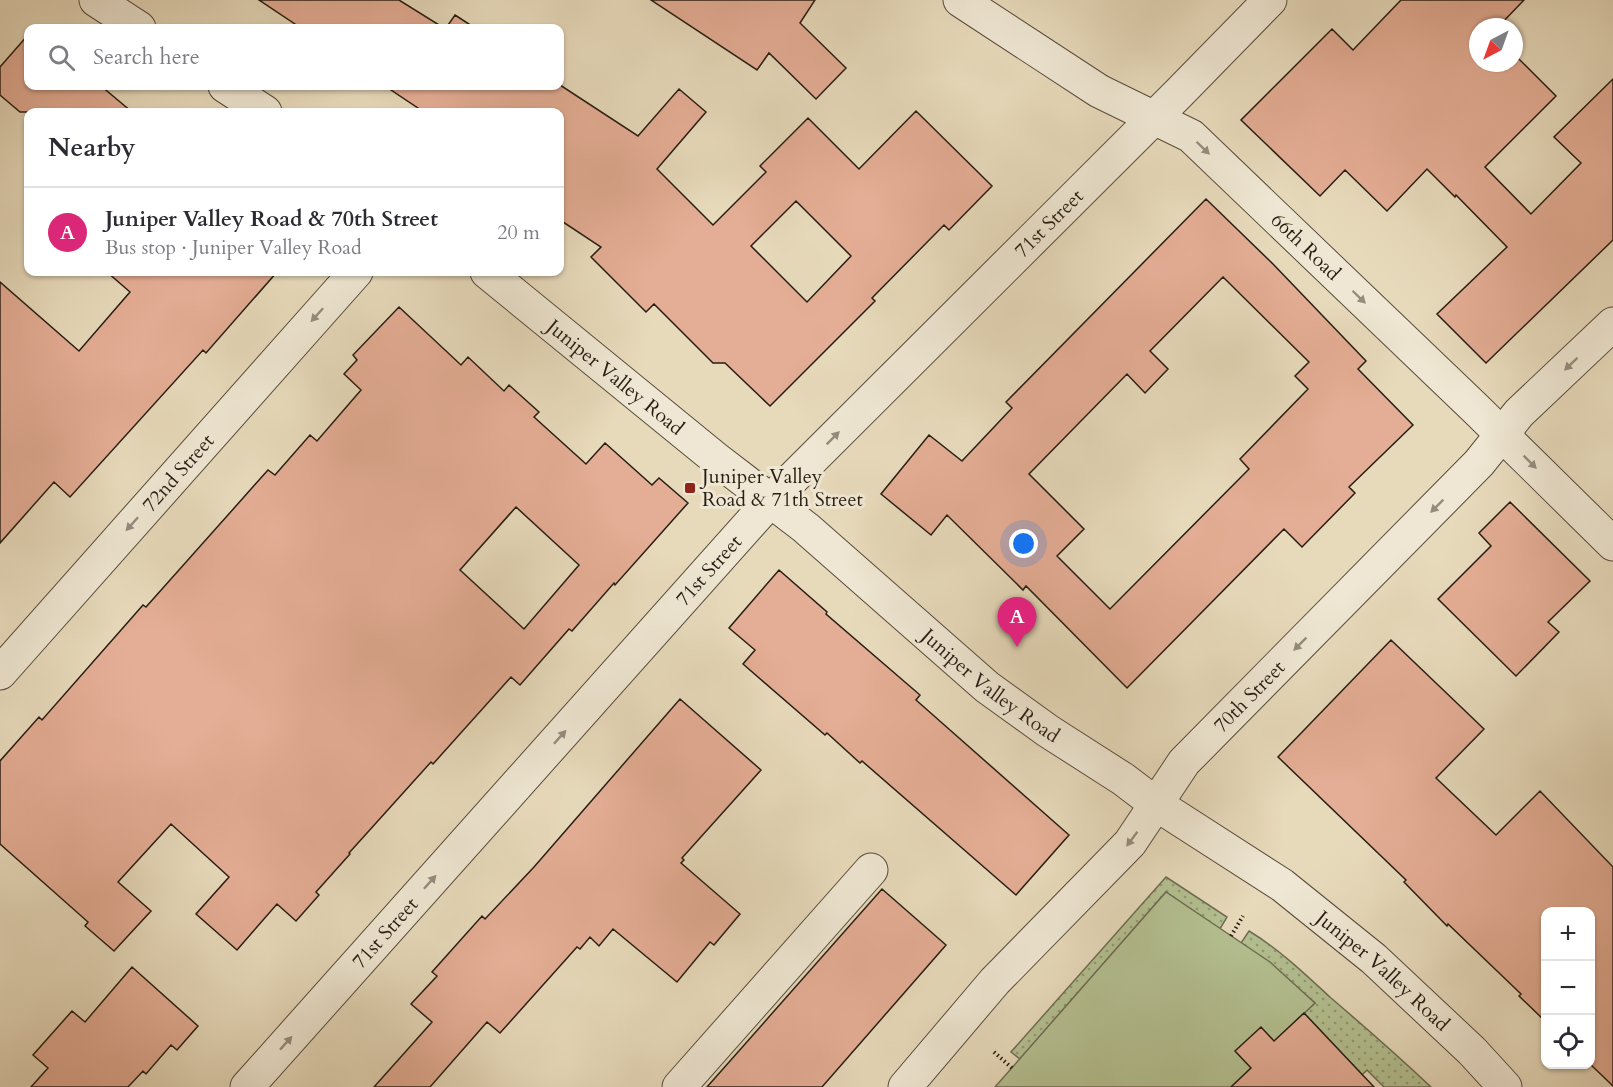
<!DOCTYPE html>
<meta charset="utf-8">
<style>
body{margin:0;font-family:Cardo,serif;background:#f7f7f7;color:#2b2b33}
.controls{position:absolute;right:18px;bottom:18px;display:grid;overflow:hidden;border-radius:12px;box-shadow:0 2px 4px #0004}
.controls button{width:54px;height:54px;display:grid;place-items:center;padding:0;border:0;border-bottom:2px solid #e1e1e2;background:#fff;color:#2b2b33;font:30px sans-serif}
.compass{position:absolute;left:1469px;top:18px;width:54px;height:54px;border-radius:50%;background:#fff;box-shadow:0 2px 4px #0004;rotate:221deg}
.you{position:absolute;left:1024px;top:544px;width:21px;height:21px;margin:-15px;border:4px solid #fff;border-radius:50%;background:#1a73e8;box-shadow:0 0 0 9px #1a73e833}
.badge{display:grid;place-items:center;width:39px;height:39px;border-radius:50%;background:#db2777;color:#fff;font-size:20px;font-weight:700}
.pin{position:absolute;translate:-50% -50px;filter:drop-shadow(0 2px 3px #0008)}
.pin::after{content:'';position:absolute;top:32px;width:21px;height:18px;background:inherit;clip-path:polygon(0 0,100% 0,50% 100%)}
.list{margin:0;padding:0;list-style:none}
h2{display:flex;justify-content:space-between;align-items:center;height:78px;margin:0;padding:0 24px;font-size:26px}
h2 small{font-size:20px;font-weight:400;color:#7c7c81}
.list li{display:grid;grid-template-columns:39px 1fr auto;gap:18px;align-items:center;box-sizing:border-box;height:90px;padding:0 24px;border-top:2px solid #e1e1e2}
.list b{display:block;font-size:22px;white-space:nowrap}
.list p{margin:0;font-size:20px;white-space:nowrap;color:#7c7c81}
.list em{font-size:20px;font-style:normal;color:#7c7c81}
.icon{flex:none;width:33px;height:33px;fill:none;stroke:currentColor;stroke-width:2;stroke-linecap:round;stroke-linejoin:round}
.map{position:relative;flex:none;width:1613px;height:1087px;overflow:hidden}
.search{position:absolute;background:#fff;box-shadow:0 2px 4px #0004;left:24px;top:24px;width:540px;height:66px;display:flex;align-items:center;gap:15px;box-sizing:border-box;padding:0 21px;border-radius:12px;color:#7c7c81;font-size:22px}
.panel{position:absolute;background:#fff;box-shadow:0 2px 4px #0004;left:24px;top:108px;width:540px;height:168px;border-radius:12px}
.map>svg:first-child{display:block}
</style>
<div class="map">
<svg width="1613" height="1087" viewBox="0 0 1613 1087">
<defs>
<pattern id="grass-dots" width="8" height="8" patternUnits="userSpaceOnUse" patternTransform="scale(1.5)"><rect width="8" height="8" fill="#b4c091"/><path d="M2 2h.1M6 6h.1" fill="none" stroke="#929b75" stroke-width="1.8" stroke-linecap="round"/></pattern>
</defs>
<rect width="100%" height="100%" fill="#e7dabb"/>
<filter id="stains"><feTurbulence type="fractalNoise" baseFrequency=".00333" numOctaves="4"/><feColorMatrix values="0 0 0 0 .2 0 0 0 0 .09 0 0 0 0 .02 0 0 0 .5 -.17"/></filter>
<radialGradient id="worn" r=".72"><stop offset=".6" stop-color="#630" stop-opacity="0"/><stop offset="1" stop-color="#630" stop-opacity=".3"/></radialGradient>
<path fill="url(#grass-dots)" stroke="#6e6e52" stroke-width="1.5" d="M 1166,877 L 1227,917 L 1220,929 L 1166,892 L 1020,1059 L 1011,1052 Z
M 1249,931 C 1279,949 1305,974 1331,998 C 1365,1027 1398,1056 1431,1087 L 1384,1087 L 1367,1070 L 1362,1075 L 1304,1013 L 1315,1003 L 1241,943 Z"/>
<path fill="#b4c091" stroke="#6e6e52" stroke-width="1.5" d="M 1166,892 L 1270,962 L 1315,1003 L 1274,1042 L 1251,1068 L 1231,1087 L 995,1087 Z"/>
<path fill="#e4ad95" stroke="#271d13" stroke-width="1.5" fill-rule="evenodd" d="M 259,0 L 399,0 L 444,28 L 301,28 Z
M 651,0 L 815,0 L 800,23 L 846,68 L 816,99 L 769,53 L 757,70 Z
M 1401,0 L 1524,0 L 1498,27 L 1478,27 L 1478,63 L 1514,63 L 1514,54 L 1556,96 L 1485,167 L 1531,214 L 1581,163 L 1554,137 L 1613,79 L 1613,240 L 1486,363 L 1437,314 L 1507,247 L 1456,195 L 1455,197 L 1427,169 L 1387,211 L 1345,170 L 1320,196 L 1241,120 L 1332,29 L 1353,50 Z
M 455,15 L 475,28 L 446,28 Z
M 28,35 L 28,86 L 101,86 L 132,112 L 20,112 L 0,95 L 0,67 Z
M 560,85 L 638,136 L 679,89 L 706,112 L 657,169 L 713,225 L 766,172 L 760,166 L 808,118 L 859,169 L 916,111 L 992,186 L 949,230 L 944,225 L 872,298 L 875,301 L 770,406 L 725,363 L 713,363 L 654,304 L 646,312 L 591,257 L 601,247 L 560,220 L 560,112 L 424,112 L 385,86 ZM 796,201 L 851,256 L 807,302 L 751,246 Z
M 1206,199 L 1273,264 L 1366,361 L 1358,369 L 1413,425 L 1349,487 L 1355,493 L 1302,547 L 1284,529 L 1127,688 L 1026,586 L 1023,590 L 947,515 L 931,535 L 881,494 L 929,435 L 962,461 L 1012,408 L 1006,402 ZM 1223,277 L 1309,362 L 1295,376 L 1308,389 L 1240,459 L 1249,469 L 1110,609 L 1057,556 L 1084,529 L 1029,474 L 1127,374 L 1145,393 L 1168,369 L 1150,351 Z
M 107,272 L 277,272 L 206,353 L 203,350 L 70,497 L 54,482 L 0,543 L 0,282 L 79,351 L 130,292 Z
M 399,307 L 461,365 L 468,357 L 504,391 L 509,385 L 539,412 L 534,417 L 586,464 L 605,443 L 652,485 L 659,478 L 688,503 L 615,585 L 614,583 L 572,631 L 569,629 L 520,685 L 511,677 L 433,764 L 431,762 L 349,853 L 350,854 L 316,892 L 319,895 L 296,921 L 277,904 L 237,950 L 196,914 L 229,877 L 171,824 L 118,882 L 151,911 L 114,951 L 85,926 L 88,922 L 0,844 L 0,761 L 39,717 L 42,720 L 143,605 L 146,607 L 268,470 L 275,475 L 310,435 L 317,441 L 361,390 L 344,374 L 357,360 L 353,355 ZM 516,507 L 579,565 L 524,629 L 460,570 Z
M 1510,502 L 1590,581 L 1548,622 L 1559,632 L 1516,676 L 1438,599 L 1491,546 L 1479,533 Z
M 779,570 L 827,612 L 826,614 L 920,695 L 916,700 L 1069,835 L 1016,895 L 862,761 L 860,763 L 827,733 L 825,735 L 743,664 L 755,650 L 729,628 Z
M 1391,640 L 1484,729 L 1436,778 L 1496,835 L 1540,791 L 1613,867 L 1613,1086 L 1590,1064 L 1590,912 L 1545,912 L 1545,1021 L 1519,996 L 1521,994 L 1448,924 L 1447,926 L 1404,882 L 1406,880 L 1278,757 Z
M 680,699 L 761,770 L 682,858 L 684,860 L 681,863 L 740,914 L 714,945 L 710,942 L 677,982 L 613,929 L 599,946 L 590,937 L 580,949 L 577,947 L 500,1033 L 487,1022 L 430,1087 L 374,1087 L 432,1022 L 411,1004 L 437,976 L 432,972 L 482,916 L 485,919 L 534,867 Z
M 882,889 L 946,945 L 822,1087 L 707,1087 Z
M 132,967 L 198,1026 L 177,1050 L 171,1045 L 146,1074 L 143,1071 L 128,1087 L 31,1087 L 48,1068 L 33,1055 L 72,1011 L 85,1022 Z
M 1304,1013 L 1374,1087 L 1231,1087 L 1251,1068 L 1235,1051 L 1261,1027 L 1274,1041 Z"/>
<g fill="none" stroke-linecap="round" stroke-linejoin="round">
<defs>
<g id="minor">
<path d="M 96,0 L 139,28"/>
<path id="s1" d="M 960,0 L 1099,91 L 1191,136 L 1476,409 L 1613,544"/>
<path d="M 225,86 L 265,112"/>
<path id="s2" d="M 487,272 L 715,458 L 806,528 L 987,687 L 1048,731 L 1123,779 L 1156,804 L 1282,885 L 1374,959 L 1472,1051 L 1505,1087"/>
<path id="s3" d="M 0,673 L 356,272"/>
<path id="s4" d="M 247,1087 L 771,500 L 1178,94 L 1270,0"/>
<path d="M 679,1087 L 871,870"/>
<path id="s5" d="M 905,1087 L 995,981 L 1130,843 L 1184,762 L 1479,463 L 1519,413 L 1613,324"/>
</g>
</defs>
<use href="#minor" stroke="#574c3d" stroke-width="35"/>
<path stroke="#271d13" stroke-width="4" stroke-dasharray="1.5 3" stroke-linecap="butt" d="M 1231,936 L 1243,916
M 994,1052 L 1012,1068"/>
<use href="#minor" stroke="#efe7d3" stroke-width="33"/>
</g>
<defs><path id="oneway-solid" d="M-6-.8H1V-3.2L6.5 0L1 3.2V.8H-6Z" transform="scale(1.5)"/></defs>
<g fill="#958c7d">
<use href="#oneway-solid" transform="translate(1203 148) rotate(44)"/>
<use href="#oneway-solid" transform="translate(1359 297) rotate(44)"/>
<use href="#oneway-solid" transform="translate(317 315) rotate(132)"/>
<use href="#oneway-solid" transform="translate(1571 364) rotate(136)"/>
<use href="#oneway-solid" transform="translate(833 438) rotate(-45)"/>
<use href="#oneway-solid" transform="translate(1530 462) rotate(45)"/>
<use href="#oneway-solid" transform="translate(1437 506) rotate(135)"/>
<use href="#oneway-solid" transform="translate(132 524) rotate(132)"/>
<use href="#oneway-solid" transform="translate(1300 644) rotate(135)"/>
<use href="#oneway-solid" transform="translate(560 737) rotate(-48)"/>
<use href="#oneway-solid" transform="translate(1132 839) rotate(127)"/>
<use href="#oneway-solid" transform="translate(430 882) rotate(-48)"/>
<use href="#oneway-solid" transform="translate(286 1043) rotate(-48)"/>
</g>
<rect fill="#8f2418" stroke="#efe7d3" stroke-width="2" x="684" y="482" width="12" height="12" rx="3"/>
<g text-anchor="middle" stroke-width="6" stroke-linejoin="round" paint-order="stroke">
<g font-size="20" fill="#271d13" stroke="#efe7d3">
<text dy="7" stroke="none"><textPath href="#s4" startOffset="1179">71st Street</textPath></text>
<text dy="7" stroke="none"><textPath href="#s1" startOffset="428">66th Road</textPath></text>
<text dy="7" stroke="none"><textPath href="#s2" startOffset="166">Juniper Valley Road</textPath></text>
<text dy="7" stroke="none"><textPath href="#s3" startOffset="268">72nd Street</textPath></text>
<text dy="7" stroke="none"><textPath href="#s4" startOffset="693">71st Street</textPath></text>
<text dy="7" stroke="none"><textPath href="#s2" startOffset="652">Juniper Valley Road</textPath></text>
<text dy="7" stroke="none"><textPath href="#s5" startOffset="522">70th Street</textPath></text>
<text dy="7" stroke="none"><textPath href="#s4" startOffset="207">71st Street</textPath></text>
<text dy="7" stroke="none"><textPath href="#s2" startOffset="1138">Juniper Valley Road</textPath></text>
</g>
<g font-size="20" fill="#271d13" stroke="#efe7d3" text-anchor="start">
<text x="702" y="483">Juniper Valley<tspan x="702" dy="23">Road &amp; 71th Street</tspan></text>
</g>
</g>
<rect width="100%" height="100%" filter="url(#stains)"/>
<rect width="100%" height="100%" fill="url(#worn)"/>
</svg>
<div class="controls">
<button>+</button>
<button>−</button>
<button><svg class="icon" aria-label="locate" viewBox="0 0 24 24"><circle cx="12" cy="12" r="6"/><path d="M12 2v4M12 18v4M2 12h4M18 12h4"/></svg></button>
</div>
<svg class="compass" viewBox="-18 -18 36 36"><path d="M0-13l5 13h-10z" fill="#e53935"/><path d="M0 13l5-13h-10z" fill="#7c7c81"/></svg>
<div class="you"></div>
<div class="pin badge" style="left:1017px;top:647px">A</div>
<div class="search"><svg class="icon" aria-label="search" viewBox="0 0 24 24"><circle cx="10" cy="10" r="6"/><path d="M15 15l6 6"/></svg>Search here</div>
<section class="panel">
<h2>Nearby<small></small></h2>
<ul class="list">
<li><span class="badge">A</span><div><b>Juniper Valley Road &amp; 70th Street</b><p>Bus stop · Juniper Valley Road</p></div><em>20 m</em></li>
</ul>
</section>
</div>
